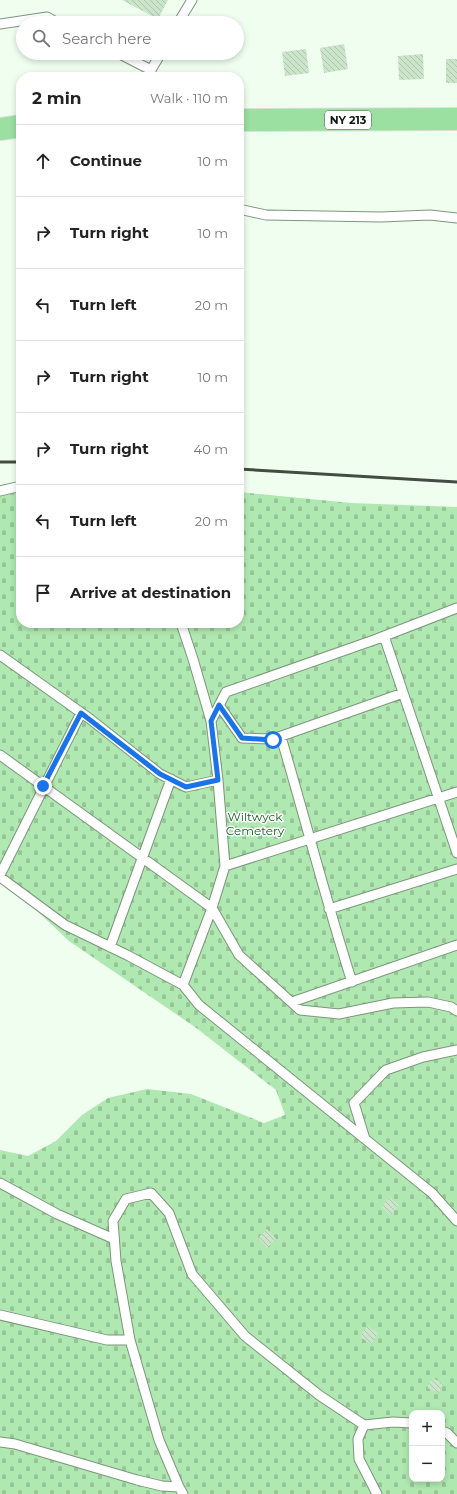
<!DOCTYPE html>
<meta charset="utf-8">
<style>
body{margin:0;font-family:Montserrat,sans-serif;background:#f2f2f2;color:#222}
.controls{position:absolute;right:12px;bottom:12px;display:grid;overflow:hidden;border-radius:8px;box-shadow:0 2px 6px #0003}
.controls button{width:36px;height:36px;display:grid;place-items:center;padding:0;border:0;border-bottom:1px solid #e0e0e0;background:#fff;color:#222;font:20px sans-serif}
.stop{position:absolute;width:12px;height:12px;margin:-9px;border:3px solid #1a73e8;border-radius:50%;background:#fff}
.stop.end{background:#1a73e8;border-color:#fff;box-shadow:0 1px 4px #0008}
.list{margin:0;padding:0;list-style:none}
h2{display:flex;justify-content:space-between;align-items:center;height:52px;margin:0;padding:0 16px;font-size:17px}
h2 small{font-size:13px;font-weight:400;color:#767676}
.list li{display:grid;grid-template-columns:26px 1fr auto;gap:12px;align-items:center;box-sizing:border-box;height:72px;padding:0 16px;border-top:1px solid #e0e0e0}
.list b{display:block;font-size:15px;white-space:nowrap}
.list em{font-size:13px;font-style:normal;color:#767676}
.icon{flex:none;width:22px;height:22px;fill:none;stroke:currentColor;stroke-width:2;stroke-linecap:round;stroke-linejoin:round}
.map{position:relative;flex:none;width:457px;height:1494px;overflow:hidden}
.search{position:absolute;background:#fff;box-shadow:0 2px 6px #0003;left:16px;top:16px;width:228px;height:44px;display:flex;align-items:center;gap:10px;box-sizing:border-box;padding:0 14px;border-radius:22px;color:#767676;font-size:15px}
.panel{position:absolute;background:#fff;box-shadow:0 2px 6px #0003;left:16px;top:72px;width:228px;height:556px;border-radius:16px}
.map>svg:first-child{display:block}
</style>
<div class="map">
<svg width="457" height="1494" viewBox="0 0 457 1494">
<defs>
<pattern id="cemetery-stones" width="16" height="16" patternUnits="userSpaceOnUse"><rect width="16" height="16" fill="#b0e8b1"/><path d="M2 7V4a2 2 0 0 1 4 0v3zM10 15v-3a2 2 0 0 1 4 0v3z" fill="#96c697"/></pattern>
<pattern id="building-back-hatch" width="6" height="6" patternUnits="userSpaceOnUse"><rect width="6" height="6" fill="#cbe5cb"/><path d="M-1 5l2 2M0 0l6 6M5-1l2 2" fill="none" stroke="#adc4ad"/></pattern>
</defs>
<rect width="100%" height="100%" fill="#effeef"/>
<path fill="url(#cemetery-stones)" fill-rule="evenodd" d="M 21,484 L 21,623 L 239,623 L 239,492 L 351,503 L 457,507 L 457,1494 L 0,1494 L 0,1150 L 28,1156 L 56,1141 L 82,1115 L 108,1098 L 147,1089 L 191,1094 L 264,1123 L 285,1115 L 276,1090 L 195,1027 L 69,941 L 36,910 L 0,877 L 0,485 ZM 412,1413 L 442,1413 L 442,1479 L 412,1479 Z"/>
<path fill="url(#building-back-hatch)" d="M 122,0 L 168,0 L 158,19 Z
M 344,44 L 348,69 L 324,73 L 320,48 Z
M 306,49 L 309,73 L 285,76 L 282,52 Z
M 423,54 L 424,79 L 399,80 L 398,56 Z
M 446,59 L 457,59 L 457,83 L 446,83 Z
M 389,1197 L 399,1205 L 391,1215 L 381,1207 Z
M 267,1229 L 276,1239 L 267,1248 L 258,1238 Z
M 367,1326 L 378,1333 L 371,1344 L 360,1337 Z
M 432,1378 L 443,1383 L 439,1393 L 427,1388 Z"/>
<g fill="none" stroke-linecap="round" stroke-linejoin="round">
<defs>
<path id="service" d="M 178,23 L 192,0
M 0,24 L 47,17 L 58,23
M 118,53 L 151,70 L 151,77
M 151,70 L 161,53
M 239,209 L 266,215 L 381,217 L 430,215 L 457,218
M 0,491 L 21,486
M 457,608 L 374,640 L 226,692 L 211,721 L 218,780 L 225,866 L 212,908 L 183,985 L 199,1005 L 432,1193 L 457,1221
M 181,623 L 193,659 L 211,721
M 384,636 L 457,853
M 0,655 L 90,719 L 160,774 L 186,787 L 218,780
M 219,705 L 242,738 L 273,739 L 403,693
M 281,737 C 305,818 326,901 352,982
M 0,755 L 212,908 L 239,955 L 300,1010 L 339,1014 L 393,1003 L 428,1002 L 451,1007 L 457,1011
M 225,866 L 457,792
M 0,875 L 81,713
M 0,877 L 65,925 L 127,955 L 183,985
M 329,909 L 457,869
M 110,947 L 171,779
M 292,1002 L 457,945
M 365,1139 L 354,1103 L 386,1070 L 423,1057 L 457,1050
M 0,1183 L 57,1214 L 114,1239
M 0,1315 L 107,1340 L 130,1340
M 364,1425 L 393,1422 L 412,1423
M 442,1431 L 447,1433 L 457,1443
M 0,1442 L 15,1444 L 137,1480 L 162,1486 L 179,1487
M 183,1494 L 179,1487 L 159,1440 L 130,1340 L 116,1261 L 113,1221 L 126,1199 L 151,1193 L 169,1213 L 192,1274 L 245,1336 L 319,1395 L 364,1425 L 358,1439 L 359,1459 L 377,1494"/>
<path id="primary" d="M 239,120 L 457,119
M 0,129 L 21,126"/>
</defs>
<use href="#service" stroke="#7d957d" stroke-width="11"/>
<use href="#primary" stroke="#dedfde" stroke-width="24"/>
<use href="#service" stroke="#fff" stroke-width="9"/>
<use href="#primary" stroke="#9be0a1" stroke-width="22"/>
<path stroke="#424c42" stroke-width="3" d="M 0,462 L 21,462
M 239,469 L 457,482"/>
</g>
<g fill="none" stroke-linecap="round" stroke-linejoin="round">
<path stroke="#1a73e8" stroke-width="5" d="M 43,786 L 81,713 L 160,774 L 186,787 L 218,780 L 211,721 L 219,705 L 242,738 L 273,740"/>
</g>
<g text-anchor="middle" stroke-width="3" stroke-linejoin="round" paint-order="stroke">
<rect fill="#fff" stroke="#585f58" stroke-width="1" x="325" y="111" width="46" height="18" rx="3"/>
<g font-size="11" font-weight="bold" fill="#111a11">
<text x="348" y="124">NY 213</text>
</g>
<g font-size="12" fill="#155e1f" stroke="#fff">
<text x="255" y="821">Wiltwyck<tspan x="255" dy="14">Cemetery</tspan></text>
</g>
</g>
</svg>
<div class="controls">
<button>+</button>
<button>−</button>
</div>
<div class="stop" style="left:273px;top:740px"></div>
<div class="stop end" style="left:43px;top:786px"></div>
<div class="search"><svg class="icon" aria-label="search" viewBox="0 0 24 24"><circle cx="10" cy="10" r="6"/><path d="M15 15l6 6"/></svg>Search here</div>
<section class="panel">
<h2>2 min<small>Walk · 110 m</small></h2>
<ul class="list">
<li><svg class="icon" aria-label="ahead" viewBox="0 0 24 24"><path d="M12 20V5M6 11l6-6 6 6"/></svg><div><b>Continue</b></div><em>10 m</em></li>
<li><svg class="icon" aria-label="right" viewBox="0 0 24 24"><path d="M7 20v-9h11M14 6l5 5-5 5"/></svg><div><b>Turn right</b></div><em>10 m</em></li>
<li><svg class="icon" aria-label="left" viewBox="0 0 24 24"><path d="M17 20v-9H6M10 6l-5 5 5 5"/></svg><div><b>Turn left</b></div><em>20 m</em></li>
<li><svg class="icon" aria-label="right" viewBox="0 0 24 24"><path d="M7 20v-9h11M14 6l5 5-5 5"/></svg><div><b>Turn right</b></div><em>10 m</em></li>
<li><svg class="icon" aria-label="right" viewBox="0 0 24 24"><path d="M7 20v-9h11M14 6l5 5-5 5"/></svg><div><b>Turn right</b></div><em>40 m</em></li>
<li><svg class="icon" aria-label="left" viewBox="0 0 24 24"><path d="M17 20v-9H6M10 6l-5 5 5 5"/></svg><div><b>Turn left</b></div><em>20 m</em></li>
<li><svg class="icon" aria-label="arrive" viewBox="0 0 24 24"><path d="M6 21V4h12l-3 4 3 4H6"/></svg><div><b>Arrive at destination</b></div></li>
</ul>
</section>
</div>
